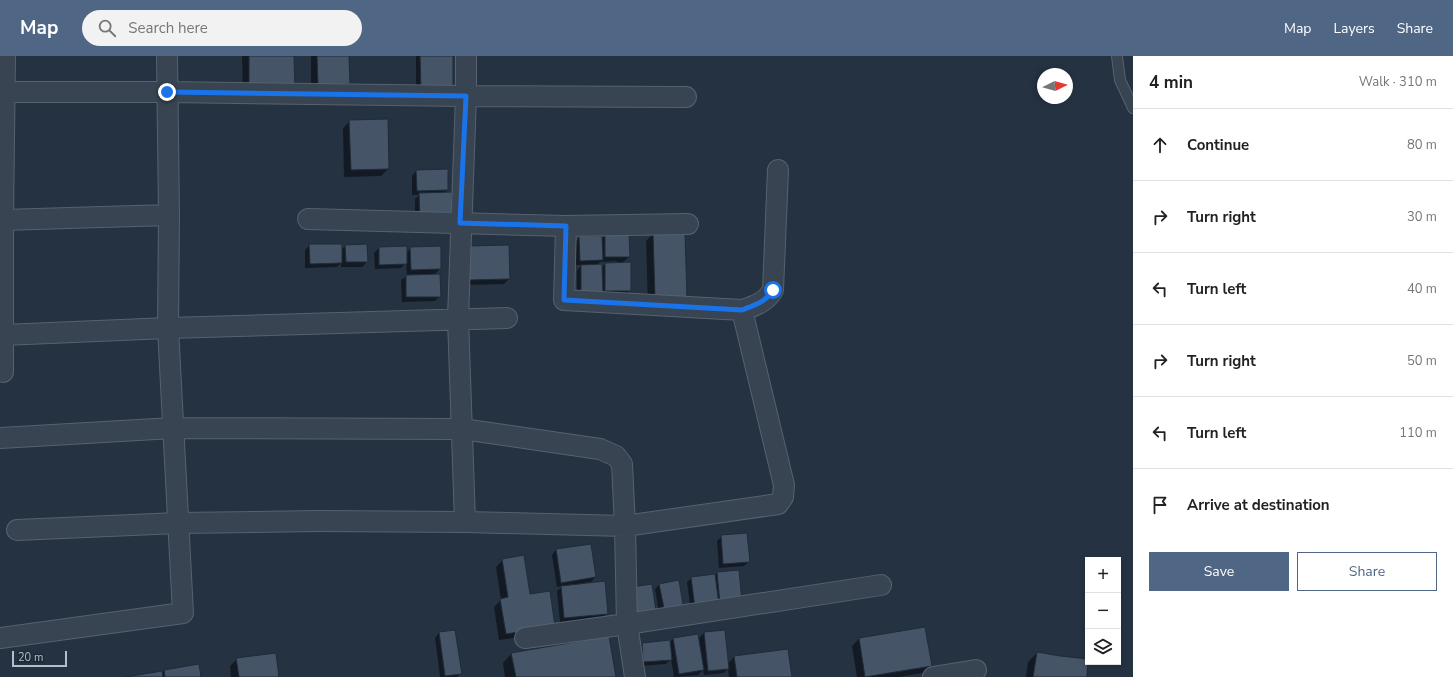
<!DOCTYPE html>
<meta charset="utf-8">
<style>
body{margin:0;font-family:"Nunito Sans",sans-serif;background:#f2f2f2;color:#222}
.controls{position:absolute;right:12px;bottom:12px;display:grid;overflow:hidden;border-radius:0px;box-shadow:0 2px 6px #0003}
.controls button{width:36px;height:36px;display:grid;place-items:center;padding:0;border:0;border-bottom:1px solid #e0e0e0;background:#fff;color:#222;font:20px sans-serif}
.compass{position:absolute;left:1037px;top:12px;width:36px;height:36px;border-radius:50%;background:#fff;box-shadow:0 2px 6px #0003;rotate:85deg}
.scale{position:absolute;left:12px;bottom:10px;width:55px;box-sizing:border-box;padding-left:4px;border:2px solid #b5bfcc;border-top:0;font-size:11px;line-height:14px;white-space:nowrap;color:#b5bfcc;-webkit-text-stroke:3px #1d2937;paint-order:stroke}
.stop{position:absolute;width:12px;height:12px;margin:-9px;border:3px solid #1a73e8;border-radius:50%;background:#fff}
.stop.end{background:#1a73e8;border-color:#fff;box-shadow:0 1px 4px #0008}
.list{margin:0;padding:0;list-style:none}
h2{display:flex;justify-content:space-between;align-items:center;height:52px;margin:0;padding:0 16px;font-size:17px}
h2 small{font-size:13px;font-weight:400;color:#767676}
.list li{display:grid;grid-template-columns:26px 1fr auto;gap:12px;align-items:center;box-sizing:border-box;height:72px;padding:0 16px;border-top:1px solid #e0e0e0}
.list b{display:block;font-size:15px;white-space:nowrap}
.list em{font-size:13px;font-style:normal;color:#767676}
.actions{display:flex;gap:8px;padding:12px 16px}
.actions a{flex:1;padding:9px 0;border:1px solid #506685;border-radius:0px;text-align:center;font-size:14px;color:#506685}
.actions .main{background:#506685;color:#fff}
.icon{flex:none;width:22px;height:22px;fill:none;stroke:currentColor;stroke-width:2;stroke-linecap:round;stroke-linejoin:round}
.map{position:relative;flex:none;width:1133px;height:621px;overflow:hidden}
header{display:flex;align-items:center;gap:24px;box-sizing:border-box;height:56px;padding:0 20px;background:#506685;color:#fff}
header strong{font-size:19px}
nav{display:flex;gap:22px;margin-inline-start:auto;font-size:14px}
.search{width:280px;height:36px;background:#f2f2f2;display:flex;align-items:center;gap:10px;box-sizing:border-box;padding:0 14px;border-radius:22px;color:#767676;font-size:15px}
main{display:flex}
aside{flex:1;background:#fff}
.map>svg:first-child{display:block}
</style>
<header>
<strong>Map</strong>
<div class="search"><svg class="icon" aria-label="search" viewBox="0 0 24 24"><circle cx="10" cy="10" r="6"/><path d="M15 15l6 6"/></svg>Search here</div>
<nav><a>Map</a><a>Layers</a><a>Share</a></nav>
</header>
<main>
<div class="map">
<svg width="1133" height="621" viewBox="0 0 1133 621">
<rect width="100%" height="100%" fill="#243242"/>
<path fill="#0007" fill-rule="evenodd" d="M 242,0 L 293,0 L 243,42 Z
M 311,0 L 348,0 L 349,28 L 341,35 L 311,36 Z
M 416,0 L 452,0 L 416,40 Z
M 387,64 L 388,113 L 381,120 L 344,121 L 343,72 L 350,65 Z
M 416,115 L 447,134 L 415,169 L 415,143 L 419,139 L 412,139 L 412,120 Z
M 653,178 L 686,241 L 648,249 L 646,185 Z
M 605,179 L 629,201 L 622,207 L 630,234 L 625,239 L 577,241 L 577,214 L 582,209 L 576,209 L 575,186 L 580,181 L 601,183 ZM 617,205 L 617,207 L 605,208 L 602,211 L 597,209 L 600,206 Z
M 310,189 L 341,194 L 346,190 L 367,206 L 362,211 L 341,211 L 341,207 L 337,211 L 305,212 L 305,194 Z
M 379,192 L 406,197 L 411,192 L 440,213 L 434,219 L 440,240 L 435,245 L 402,246 L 401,224 L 407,220 L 406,207 L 401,212 L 375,213 L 374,197 Z
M 464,196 L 509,223 L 504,228 L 465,229 Z
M 722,480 L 749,506 L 744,510 L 719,512 L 717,485 Z
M 556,494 L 595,521 L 591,526 L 584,527 L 585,528 L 607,557 L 603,562 L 560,566 L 557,535 L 563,530 L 557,531 L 552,499 Z
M 503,504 L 529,539 L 547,577 L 499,584 L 494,551 L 501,544 L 496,511 Z
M 717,517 L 741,545 L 691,556 L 687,526 L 692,522 L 714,520 Z
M 660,528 L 682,548 L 677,553 L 659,556 L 655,533 Z
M 724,575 L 728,608 L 734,601 L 791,621 L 729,621 L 728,613 L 724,617 L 704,619 L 703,614 L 698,619 L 674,621 L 671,603 L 666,608 L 639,610 L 637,592 L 642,588 L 669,587 L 673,583 L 698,583 L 704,577 Z
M 439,577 L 460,618 L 457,621 L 440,621 L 435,582 Z
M 859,583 L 930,610 L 923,617 L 898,621 L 857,621 L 852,590 Z
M 512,597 L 615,621 L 505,621 L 503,607 Z
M 1037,597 L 1086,621 L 1026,621 L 1028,606 Z
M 237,603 L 278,621 L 231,621 L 230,610 Z
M 164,615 L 200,621 L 131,621 L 162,617 Z"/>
<path fill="#455466" stroke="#1f2b39" d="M 249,0 L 294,0 L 295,34 L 249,35 Z
M 317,0 L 349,0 L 350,28 L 318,29 Z
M 420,0 L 453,0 L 453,35 L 421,35 Z
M 388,63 L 389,113 L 351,114 L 349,64 Z
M 448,113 L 448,134 L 417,135 L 416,114 Z
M 452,136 L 452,164 L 420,165 L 419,137 Z
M 653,177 L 685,177 L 687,241 L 655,242 Z
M 605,178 L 629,178 L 630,201 L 605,201 Z
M 579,180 L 602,180 L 603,204 L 580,205 Z
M 309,188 L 342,188 L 342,207 L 310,208 Z
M 367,188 L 368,206 L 346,206 L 345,189 Z
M 509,189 L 510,223 L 469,224 L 468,190 Z
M 407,190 L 407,208 L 379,209 L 379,191 Z
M 441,190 L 441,213 L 411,214 L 410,191 Z
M 631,206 L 631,235 L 605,235 L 605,207 Z
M 602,208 L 603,237 L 581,237 L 581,209 Z
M 440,218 L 441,241 L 406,241 L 406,219 Z
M 747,477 L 750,506 L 723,508 L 721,479 Z
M 591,488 L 596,521 L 561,527 L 556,493 Z
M 524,499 L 530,538 L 550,535 L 555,570 L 506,578 L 500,543 L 508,541 L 502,503 Z
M 739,514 L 742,546 L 720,548 L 717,516 Z
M 715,518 L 719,549 L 695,552 L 691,521 Z
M 679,524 L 683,549 L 664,552 L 659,528 Z
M 605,525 L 608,558 L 564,562 L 561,530 Z
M 652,528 L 656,555 L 635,558 L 631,531 Z
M 925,571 L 932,610 L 865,621 L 859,582 Z
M 455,574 L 462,618 L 445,620 L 439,576 Z
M 725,574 L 729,613 L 708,615 L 704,576 Z
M 698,578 L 704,614 L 679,618 L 673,582 Z
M 609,580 L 616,621 L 516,621 L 511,597 Z
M 670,584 L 672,604 L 643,606 L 642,587 Z
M 788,593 L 792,621 L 737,621 L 734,600 Z
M 1037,596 L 1060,600 L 1088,603 L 1087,621 L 1033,621 Z
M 276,597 L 279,621 L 239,621 L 236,602 Z
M 199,608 L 201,621 L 165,621 L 164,614 Z
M 162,615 L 163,621 L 125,621 Z"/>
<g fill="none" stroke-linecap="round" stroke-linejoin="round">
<defs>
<path id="service" d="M 1117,0 L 1120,24 L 1133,52"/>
<path id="minor" d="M 5,0 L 3,164 L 169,159
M 0,36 L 167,36 L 466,40 L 466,0
M 308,163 L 566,170 L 688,168
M 0,164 L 3,164 L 3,279 L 168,272 L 507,262
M 566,170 L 564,244 L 742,254 C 755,250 766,246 773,234 L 778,114
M 3,316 L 3,279
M 0,382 L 173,372 L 462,373 L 600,393 L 616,400 L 622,408 L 625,470 L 627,568 L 635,621
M 465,466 L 458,262 L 466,40 L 686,41
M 17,474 L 178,467 L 317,465 L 465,466 L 625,470 L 778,448 L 783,441 L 784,429 L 742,254
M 0,582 L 183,557 L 168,272 L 169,159 L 167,0
M 525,582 L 627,568 L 881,529
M 933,621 L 976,614"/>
</defs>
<use href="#service" stroke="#56626f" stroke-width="12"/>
<use href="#minor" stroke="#56626f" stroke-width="22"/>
<use href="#service" stroke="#384451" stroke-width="10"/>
<use href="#minor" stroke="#384451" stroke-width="20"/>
</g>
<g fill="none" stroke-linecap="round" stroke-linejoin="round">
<path stroke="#1a73e8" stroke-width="5" d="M 167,36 L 466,40 L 460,167 L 566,170 L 564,244 L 742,254 C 755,249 766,246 773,234"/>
</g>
</svg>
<div class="controls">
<button>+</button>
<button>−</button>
<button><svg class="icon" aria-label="layers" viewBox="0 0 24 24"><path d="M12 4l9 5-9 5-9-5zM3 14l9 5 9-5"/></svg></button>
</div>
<svg class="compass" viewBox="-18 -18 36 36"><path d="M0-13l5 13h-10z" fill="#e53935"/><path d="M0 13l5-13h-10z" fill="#767676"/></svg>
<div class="scale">20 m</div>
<div class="stop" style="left:773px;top:234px"></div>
<div class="stop end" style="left:167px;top:36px"></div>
</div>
<aside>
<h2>4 min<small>Walk · 310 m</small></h2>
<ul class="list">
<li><svg class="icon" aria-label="ahead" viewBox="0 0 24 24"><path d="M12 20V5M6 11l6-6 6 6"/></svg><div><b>Continue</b></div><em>80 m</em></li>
<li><svg class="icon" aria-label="right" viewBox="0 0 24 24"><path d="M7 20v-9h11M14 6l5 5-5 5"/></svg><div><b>Turn right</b></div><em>30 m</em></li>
<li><svg class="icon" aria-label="left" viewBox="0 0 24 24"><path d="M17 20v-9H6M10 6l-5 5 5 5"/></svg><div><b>Turn left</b></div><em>40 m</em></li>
<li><svg class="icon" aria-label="right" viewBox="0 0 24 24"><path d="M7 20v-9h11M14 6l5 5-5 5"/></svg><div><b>Turn right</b></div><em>50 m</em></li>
<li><svg class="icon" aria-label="left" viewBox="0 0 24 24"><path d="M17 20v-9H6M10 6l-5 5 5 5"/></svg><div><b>Turn left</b></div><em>110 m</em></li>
<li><svg class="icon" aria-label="arrive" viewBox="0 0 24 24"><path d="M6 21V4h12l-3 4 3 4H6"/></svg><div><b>Arrive at destination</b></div></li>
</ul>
<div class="actions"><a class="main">Save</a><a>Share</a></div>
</aside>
</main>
